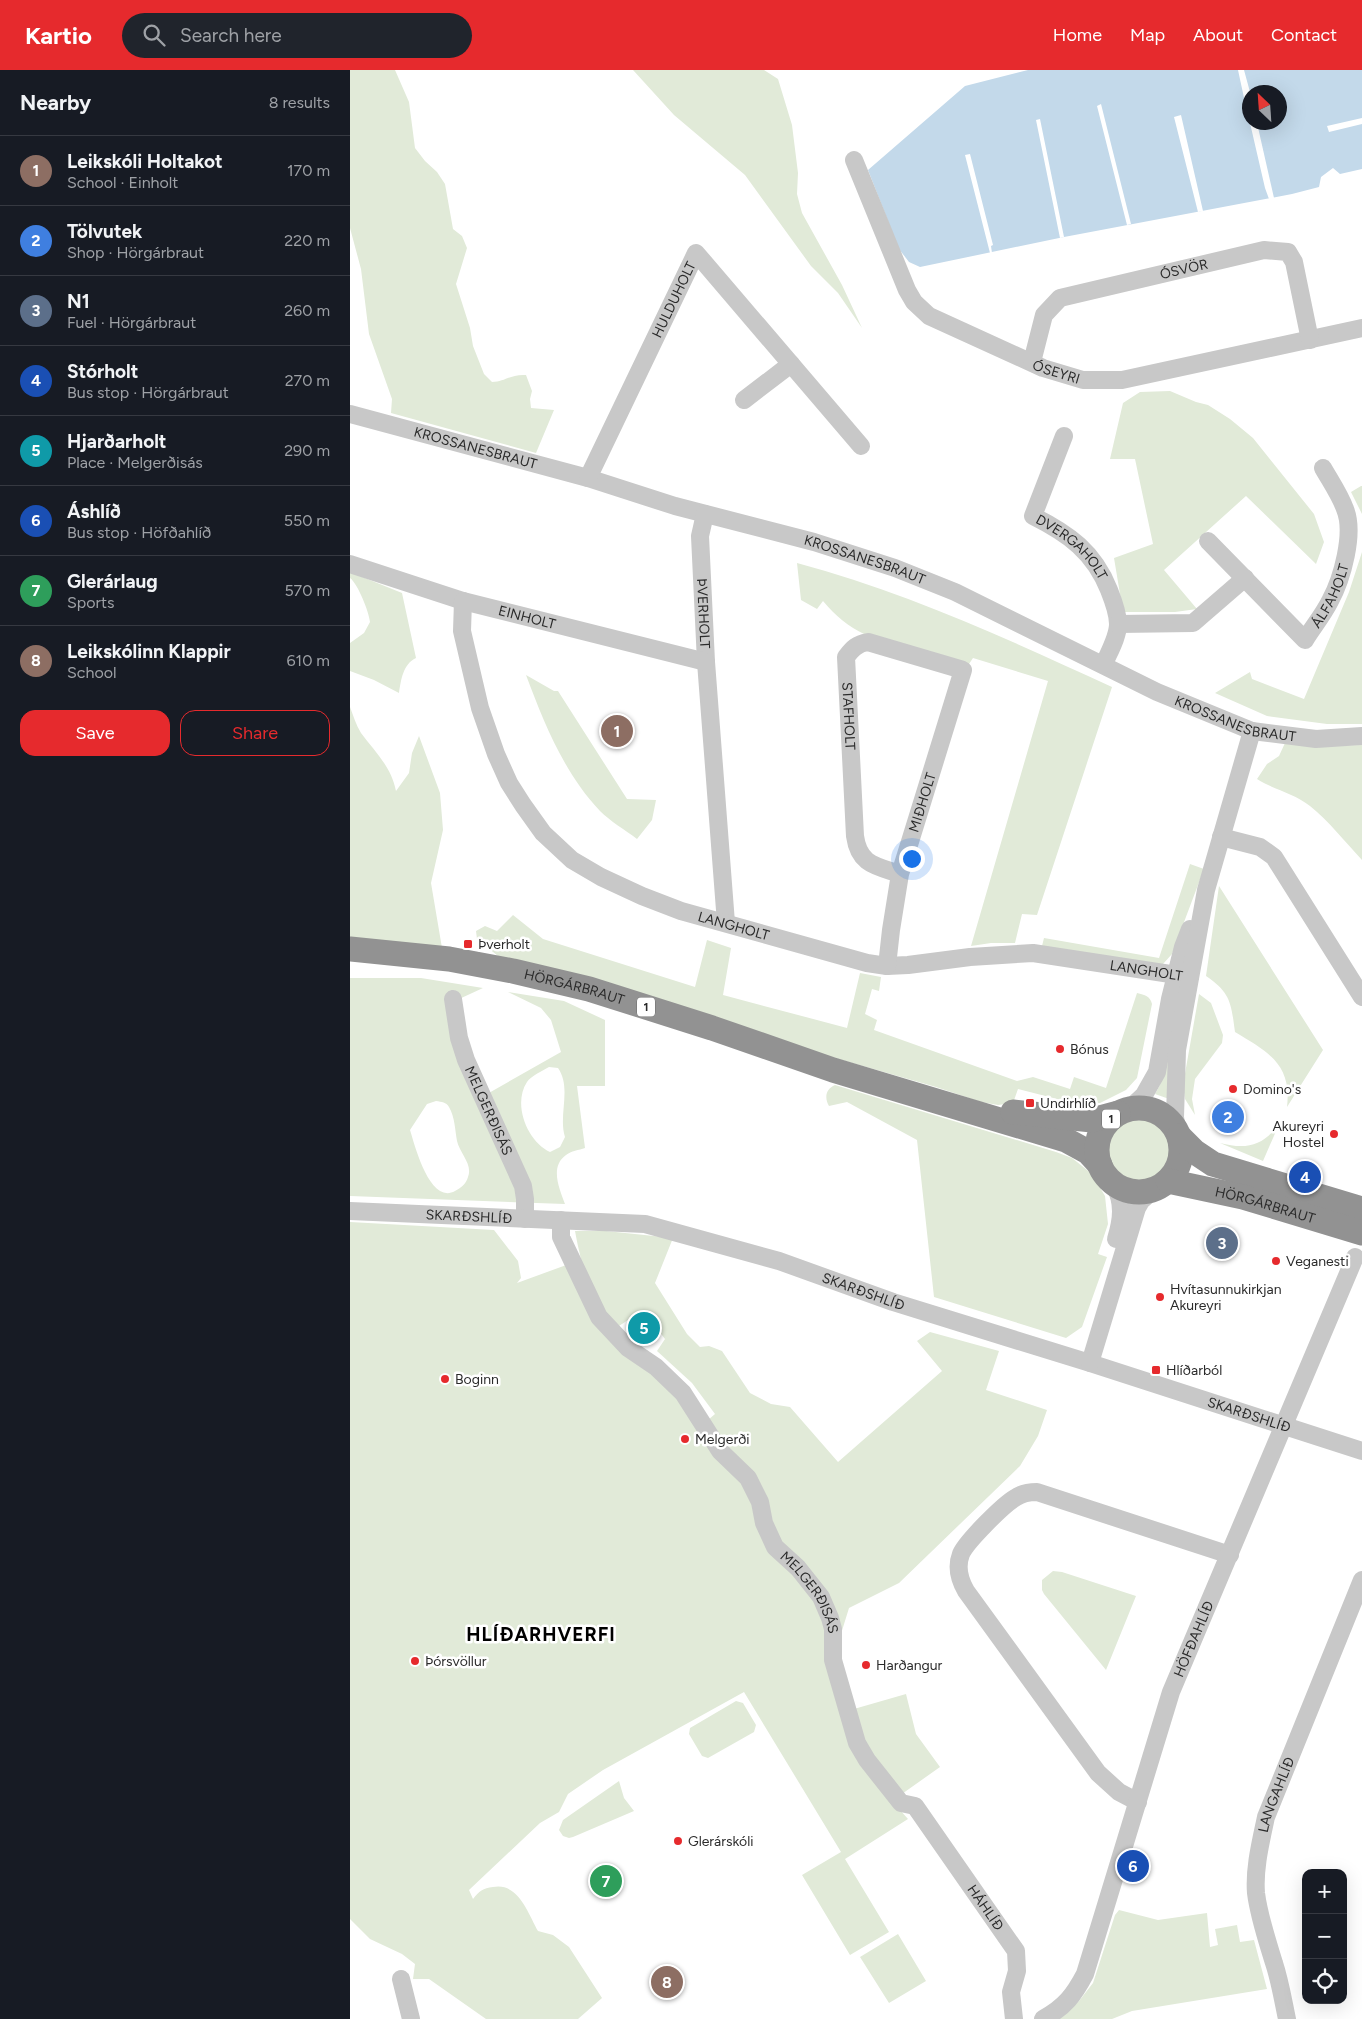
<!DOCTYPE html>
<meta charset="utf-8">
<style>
body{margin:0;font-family:Figtree,sans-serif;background:#20242c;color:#f1f3f6}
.controls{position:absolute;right:15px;bottom:15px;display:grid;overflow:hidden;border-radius:10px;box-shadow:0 5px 20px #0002}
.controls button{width:45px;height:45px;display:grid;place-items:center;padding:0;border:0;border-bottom:1px solid #363941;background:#171b24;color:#f1f3f6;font:25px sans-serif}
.compass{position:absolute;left:892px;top:15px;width:45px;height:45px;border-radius:50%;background:#171b24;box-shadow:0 5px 20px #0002;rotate:335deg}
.you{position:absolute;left:561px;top:788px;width:18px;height:18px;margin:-12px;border:4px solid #fff;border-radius:50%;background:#1a73e8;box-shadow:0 0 0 8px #1a73e833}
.badge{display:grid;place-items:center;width:32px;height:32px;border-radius:50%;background:#e62a2d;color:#fff;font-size:16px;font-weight:700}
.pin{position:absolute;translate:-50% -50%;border:2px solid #fff;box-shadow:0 1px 5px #0006}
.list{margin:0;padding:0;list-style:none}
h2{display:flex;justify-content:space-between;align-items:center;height:65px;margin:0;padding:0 20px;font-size:21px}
h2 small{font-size:16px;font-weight:400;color:#9ea1a6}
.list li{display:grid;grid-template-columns:32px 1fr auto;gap:15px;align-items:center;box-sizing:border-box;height:70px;padding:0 20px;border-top:1px solid #363941}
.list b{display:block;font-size:19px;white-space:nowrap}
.list p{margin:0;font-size:16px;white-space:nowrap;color:#9ea1a6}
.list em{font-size:16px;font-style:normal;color:#9ea1a6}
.actions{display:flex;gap:10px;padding:15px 20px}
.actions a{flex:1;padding:11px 0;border:1px solid #e62a2d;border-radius:15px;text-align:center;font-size:18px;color:#e62a2d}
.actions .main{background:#e62a2d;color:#fff}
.icon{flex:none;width:28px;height:28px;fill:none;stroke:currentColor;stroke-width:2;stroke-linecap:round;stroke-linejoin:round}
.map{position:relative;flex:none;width:1012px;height:1949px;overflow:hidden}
header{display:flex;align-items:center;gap:30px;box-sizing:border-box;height:70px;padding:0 25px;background:#e62a2d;color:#fff}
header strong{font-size:24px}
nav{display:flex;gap:28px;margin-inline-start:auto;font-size:18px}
.search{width:350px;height:45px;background:#20242c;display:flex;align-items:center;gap:12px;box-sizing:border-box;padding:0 18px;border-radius:28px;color:#9ea1a6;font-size:19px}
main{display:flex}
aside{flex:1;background:#171b24}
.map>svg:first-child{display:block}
</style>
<header>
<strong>Kartio</strong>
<div class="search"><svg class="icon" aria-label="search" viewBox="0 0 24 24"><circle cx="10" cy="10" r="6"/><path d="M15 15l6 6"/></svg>Search here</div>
<nav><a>Home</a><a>Map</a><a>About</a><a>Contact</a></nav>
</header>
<main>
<aside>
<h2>Nearby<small>8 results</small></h2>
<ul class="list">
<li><span class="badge" style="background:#8d6e63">1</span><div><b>Leikskóli Holtakot</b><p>School · Einholt</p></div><em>170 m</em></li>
<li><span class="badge" style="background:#3f7fe0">2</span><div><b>Tölvutek</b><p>Shop · Hörgárbraut</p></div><em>220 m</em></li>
<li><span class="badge" style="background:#5c6f8a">3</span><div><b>N1</b><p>Fuel · Hörgárbraut</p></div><em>260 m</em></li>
<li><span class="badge" style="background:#1a4fb4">4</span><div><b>Stórholt</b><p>Bus stop · Hörgárbraut</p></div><em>270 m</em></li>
<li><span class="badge" style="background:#0f9aa8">5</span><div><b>Hjarðarholt</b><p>Place · Melgerðisás</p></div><em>290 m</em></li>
<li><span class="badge" style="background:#1a4fb4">6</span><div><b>Áshlíð</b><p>Bus stop · Höfðahlíð</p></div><em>550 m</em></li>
<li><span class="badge" style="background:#2e9e5b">7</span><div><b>Glerárlaug</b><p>Sports</p></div><em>570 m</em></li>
<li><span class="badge" style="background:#8d6e63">8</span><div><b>Leikskólinn Klappir</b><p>School</p></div><em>610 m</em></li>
</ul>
<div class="actions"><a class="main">Save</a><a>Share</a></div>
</aside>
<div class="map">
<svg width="1012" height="1949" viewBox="0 0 1012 1949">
<rect width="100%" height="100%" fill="#fff"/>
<path fill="#e1ead8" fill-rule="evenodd" d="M 0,0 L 45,0 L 59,32 L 65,78 L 75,91 L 87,102 L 95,114 L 103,159 L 112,166 L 117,178 L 106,214 L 120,258 L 123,276 L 134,304 L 142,312 C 155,312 160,304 176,305 L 182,321 L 180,329 L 181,338 L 204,340 L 186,383 L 41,343 L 42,329 L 19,264 L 11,199 L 0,158 Z
M 283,0 L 414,0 L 428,9 L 442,55 L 448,103 L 447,124 L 452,143 L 492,215 L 512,258 L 488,223 L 461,196 L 395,105 L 324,45 Z
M 820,321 L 846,332 L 858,335 L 880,349 L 903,368 L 964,444 L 974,472 L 966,494 L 896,426 L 814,500 L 847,539 L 825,542 L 773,542 L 764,488 L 803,474 L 785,389 L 760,389 L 773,333 L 790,322 Z
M 1011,416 L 1012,416 L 1012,444 L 1001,422 Z
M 1012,482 L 1012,654 L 977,654 L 917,646 L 865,623 L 900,602 L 902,609 L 954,629 L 999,522 Z
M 447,493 C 556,522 660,570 762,617 L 687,845 L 672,844 L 665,873 L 641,873 L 621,876 L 698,611 L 623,588 L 617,597 L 516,565 C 497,556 486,546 473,531 L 467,539 L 451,530 Z
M 0,502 L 52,523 L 66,588 C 53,594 51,610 49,623 L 24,610 L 0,601 L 0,573 L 14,563 L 20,552 C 19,542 8,514 0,508 Z
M 176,605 L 204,621 L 208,621 L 277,729 L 306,730 L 302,750 L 287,769 C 275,760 260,751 250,741 C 214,703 194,653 176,605 Z
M 0,637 C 3,645 6,655 11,663 C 25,682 41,696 46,721 L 59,703 L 62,683 L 69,666 L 90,723 L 93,760 L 81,813 L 92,878 L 0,870 Z
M 935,673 L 965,676 L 1012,675 L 1012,790 C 996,773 978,750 960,736 C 944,723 924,720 907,709 L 917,694 L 929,686 Z
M 840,794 L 854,799 L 822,884 L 813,894 L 805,896 L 692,876 L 694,868 L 809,888 Z
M 869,816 L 973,980 L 937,1037 C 942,994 918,982 885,962 C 881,933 881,923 856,906 Z
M 163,845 L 193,869 L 345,917 L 357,870 L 381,878 L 373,925 L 497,958 L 510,903 L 531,907 L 529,921 L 522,919 L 515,944 L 527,950 L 524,960 L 667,1011 L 683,1007 L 720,1019 L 724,1007 L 756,1018 L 787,923 C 795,925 800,926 802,934 L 787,1008 L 776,1020 L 750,1033 L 732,1033 L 715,1031 L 668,1019 L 663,1033 L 648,1035 L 631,1032 L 586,1017 L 321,941 L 148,886 L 127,869 L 126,861 L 135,856 L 147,861 Z
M 0,908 L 71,908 L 133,918 L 107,930 L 130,1028 L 211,982 L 201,950 L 191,938 L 158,922 L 214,931 L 255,950 L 255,1016 L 227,1016 L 235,1078 C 229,1080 221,1081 216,1085 C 199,1097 210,1120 215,1134 L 0,1126 ZM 199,997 L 208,998 C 222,1018 208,1045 215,1067 L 210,1077 L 200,1082 C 178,1072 162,1035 177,1012 C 181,1006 192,1001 199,997 ZM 86,1031 C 92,1032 96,1032 99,1037 C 105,1047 105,1061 107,1071 C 110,1084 123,1094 118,1107 C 116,1114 111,1118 105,1121 C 80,1135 65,1076 60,1060 L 77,1034 Z
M 849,924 L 861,933 L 873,965 L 872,973 L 845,1009 L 842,1029 L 845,1045 L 835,1029 L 833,1015 Z
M 826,940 L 822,1030 L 805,1024 L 810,1015 Z
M 485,1015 L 706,1082 L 722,1088 L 742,1104 L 755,1126 L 758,1154 L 748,1184 L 757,1187 L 732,1257 L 716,1268 L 584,1227 L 567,1070 L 497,1032 L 479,1036 C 474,1027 476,1019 485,1015 Z
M758 1079a32 32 0 1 1 64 0a32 32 0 1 1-64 0Z
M 930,1052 L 913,1091 L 870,1073 C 897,1080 914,1076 930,1052 Z
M 0,1152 L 144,1160 L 168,1191 L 171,1208 L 167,1213 L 219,1194 L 248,1254 L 319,1316 L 351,1356 L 365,1344 L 342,1313 L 307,1281 L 315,1269 L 293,1240 L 266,1258 C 261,1252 255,1247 251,1240 C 238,1222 229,1183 225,1161 L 256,1161 L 323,1168 L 305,1213 L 337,1264 L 350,1277 L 359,1276 L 372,1281 L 400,1323 L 421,1334 L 440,1337 L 488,1392 L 592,1301 L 567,1271 L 580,1262 L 649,1281 L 636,1320 L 697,1340 L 688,1366 L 670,1396 L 549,1513 L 499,1538 L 486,1580 L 497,1641 L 556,1624 L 566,1664 L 590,1697 L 542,1731 L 558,1749 L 495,1789 L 539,1862 L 500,1885 L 452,1805 L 491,1782 L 394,1622 L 253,1700 L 218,1724 L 209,1742 L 190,1753 L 119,1820 L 123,1829 C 129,1821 133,1818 143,1817 C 168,1812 178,1843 188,1861 L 203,1865 L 219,1877 L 252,1928 L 228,1949 L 136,1949 L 79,1909 L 63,1909 L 65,1894 L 52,1884 L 20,1869 L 0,1849 Z
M 703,1501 L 712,1502 L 786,1526 L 756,1600 L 694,1524 L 692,1520 L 692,1510 Z
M 386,1631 L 393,1633 L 406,1655 L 404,1662 L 358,1688 L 352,1686 L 339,1664 L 340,1658 Z
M 269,1711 L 274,1728 L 284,1741 L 223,1767 L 219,1768 L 213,1766 L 209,1760 L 213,1750 Z
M 769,1840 L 808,1850 L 857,1843 L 860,1877 L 868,1875 L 865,1859 L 887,1855 L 890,1872 L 904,1870 L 917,1919 L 782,1941 L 762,1949 L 707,1949 L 729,1931 L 743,1913 L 765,1845 Z
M 548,1864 L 576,1911 L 539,1933 L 510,1887 Z"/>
<path fill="#c3d9ea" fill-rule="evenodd" d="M 678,0 L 1012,0 L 1012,99 L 990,104 L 983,98 L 971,107 L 969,117 L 942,124 L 714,167 L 570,197 L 559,192 L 549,179 L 518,100 L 615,16 ZM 899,22 L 929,22 L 929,52 L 899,52 Z"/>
<path fill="#fff" d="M 888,0 L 894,0 L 900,22 L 899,51 Z
M 751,34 L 781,154 L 777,155 L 747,36 Z
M 831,45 L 853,141 L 848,142 L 824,47 Z
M 1012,48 L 1012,54 L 979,62 L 977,56 Z
M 690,49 L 714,167 L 710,168 L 686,50 Z
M 900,53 L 907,53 L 924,128 L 919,129 L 915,118 Z
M 620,84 L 643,175 L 641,176 L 642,183 L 640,183 L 615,85 Z"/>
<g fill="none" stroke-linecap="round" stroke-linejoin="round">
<g stroke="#c8c8c8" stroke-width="18">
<path id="s1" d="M 504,90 L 557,220 L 564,232 L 579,246 L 693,298 L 733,310 L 772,310 L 1012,258"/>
<path id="s2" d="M 682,292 L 694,245 L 710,228 L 914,180 L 938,182 L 944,192 L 960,270"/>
<path d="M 394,330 L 441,294"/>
<path id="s3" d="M 0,344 L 238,408 L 325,436 L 464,472 L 545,498 L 605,522 L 807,622 L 902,661 L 966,669 L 1012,666"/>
<path id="s4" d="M 714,366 L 683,446 C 719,464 744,482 759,520 C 763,530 768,543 768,554 C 768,567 759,582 754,594"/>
<path id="s5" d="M 238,408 L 346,183 L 511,376"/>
<path id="s6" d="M 355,444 L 350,466 L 356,592 L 376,853"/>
<path id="s7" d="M 858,471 L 955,570 C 963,557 973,545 980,531 C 992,509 1005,463 995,439 C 990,425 981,412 973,398"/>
<path id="s8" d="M 0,494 L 113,531 L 356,592"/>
<path id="s9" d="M 113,531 L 112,561 L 130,638 L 146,684 L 159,713 L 173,735 L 193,763 L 222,790 L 251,807 L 292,826 L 331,841 L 517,893 L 537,896 L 558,895 L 620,887 L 683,883 L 840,907"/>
<path d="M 768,554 L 843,553 L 895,508"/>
<path d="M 871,767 L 910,777 L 924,787 L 1012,927"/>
<path id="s10" d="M 537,896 L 541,860 L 550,804 L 613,600 L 518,572 C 507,574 503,578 496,587 L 505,766 C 509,795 526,796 550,804"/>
<path id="s11" d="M 103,929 L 109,968 L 116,990 L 173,1116 L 175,1129 L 175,1149"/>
<path d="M 779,1039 L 794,1025 L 807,1002 L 820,929 L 833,877 L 840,859"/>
<path d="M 827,1060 L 825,1047 L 827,980 L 856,820 L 902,661"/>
<path d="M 764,1114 C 774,1133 772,1149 766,1169"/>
<path id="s12" d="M 0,1141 L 295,1154 L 429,1191 L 543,1232 L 740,1293 L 1012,1381"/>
<path id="s13" d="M 211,1150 L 211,1167 L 249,1247 L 278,1278 L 306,1297 L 333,1323 L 370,1381 L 398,1408 L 410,1432 L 414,1453 L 425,1477 L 448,1498 L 471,1527 L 480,1548 L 483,1559 L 483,1590 L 507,1673 L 517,1690 L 551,1733 L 565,1736 L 666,1881 L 667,1901 L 661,1922 L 664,1949"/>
<path d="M 740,1293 L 787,1138 L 791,1131 L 805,1119"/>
<path d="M 788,1732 L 769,1722 L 748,1703 L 616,1521 C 609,1509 606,1497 611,1484 C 616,1472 653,1435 665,1428 C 672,1423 679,1422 687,1422 L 880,1485"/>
<path d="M 51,1909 L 61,1949"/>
<path id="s14" d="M 693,1949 C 715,1937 724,1925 735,1904 L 821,1622 L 1005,1187"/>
<path id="s15" d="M 937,1949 C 933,1930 930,1911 924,1893 C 917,1870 909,1847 906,1823 C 904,1798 911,1771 916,1747 L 1012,1510"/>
</g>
<g stroke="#929292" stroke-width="25">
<path id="s16" d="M 0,879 L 99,889 L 163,901 L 239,919 L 362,958 L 483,1000 L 716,1070 L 738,1082 L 750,1095"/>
<circle cx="789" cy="1080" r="42"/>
<path d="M 663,1042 L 742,1050 L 768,1043"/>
<path d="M 829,1066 L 845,1082 L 863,1094 L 1012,1139"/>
<path id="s17" d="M 818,1111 L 893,1127 L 1012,1163"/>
</g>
</g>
<g fill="#e62a2d" stroke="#fff" stroke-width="2">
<rect x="113" y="869" width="10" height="10" rx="2.5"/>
<circle cx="710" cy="979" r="5"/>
<circle cx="883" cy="1019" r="5"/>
<rect x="675" y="1028" width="10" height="10" rx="2.5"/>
<circle cx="984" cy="1064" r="5"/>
<circle cx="926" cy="1191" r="5"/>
<circle cx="810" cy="1227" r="5"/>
<rect x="801" y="1295" width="10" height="10" rx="2.5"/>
<circle cx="95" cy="1309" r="5"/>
<circle cx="335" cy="1369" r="5"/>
<circle cx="65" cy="1591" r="5"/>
<circle cx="516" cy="1595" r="5"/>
<circle cx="328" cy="1771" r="5"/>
</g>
<g text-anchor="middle" stroke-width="5" stroke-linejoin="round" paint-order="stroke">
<g fill="#fff" stroke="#6b6b6b" stroke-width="1">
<rect x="287" y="927.5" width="18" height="19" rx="4"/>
<rect x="752" y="1039.5" width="18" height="19" rx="4"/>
</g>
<g font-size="12" font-weight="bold" fill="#2b2b2b">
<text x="296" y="941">1</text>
<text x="761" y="1053">1</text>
</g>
<g font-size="14" fill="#2b2b2b" stroke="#fff">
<text dy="5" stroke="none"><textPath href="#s2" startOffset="199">ÓSVÖR</textPath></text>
<text dy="5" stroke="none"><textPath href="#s5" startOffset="198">HULDUHOLT</textPath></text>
<text dy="5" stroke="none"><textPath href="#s1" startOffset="314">ÓSEYRI</textPath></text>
<text dy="5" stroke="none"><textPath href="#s3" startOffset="130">KROSSANESBRAUT</textPath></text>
<text dy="5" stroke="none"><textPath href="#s4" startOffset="136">DVERGAHOLT</textPath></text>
<text dy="5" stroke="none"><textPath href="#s3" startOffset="535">KROSSANESBRAUT</textPath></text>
<text dy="5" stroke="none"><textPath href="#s7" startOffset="190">ÁLFAHOLT</textPath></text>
<text dy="5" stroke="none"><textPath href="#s6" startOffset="100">ÞVERHOLT</textPath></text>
<text dy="5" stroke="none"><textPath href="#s8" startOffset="185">EINHOLT</textPath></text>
<text dy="5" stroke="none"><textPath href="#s10" startOffset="492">STAFHOLT</textPath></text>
<text dy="5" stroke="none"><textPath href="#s3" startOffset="940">KROSSANESBRAUT</textPath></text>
<text dy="5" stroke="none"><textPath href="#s10" startOffset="168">MIÐHOLT</textPath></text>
<text dy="5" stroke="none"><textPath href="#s9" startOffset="465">LANGHOLT</textPath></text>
<text dy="5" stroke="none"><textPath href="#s9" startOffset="885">LANGHOLT</textPath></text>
<text dy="5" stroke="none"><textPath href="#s16" startOffset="228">HÖRGÁRBRAUT</textPath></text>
<text dy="5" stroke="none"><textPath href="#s11" startOffset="118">MELGERÐISÁS</textPath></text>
<text dy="5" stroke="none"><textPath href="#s17" startOffset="100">HÖRGÁRBRAUT</textPath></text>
<text dy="5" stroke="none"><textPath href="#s12" startOffset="119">SKARÐSHLÍÐ</textPath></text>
<text dy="5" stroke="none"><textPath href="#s12" startOffset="524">SKARÐSHLÍÐ</textPath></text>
<text dy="5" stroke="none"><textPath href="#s12" startOffset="929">SKARÐSHLÍÐ</textPath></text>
<text dy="5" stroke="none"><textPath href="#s13" startOffset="460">MELGERÐISÁS</textPath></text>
<text dy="5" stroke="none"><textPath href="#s14" startOffset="415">HÖFÐAHLÍÐ</textPath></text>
<text dy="5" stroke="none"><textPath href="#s15" startOffset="231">LANGAHLÍÐ</textPath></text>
<text dy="5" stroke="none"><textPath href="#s13" startOffset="834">HÁHLÍÐ</textPath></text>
</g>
<g font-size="14" fill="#2b2b2b" stroke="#fff" text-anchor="start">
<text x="128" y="879">Þverholt</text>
<text x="720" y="984">Bónus</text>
<text x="893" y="1024">Domino's</text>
<text x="690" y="1038">Undirhlíð</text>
<text x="974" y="1061" text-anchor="end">Akureyri<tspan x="974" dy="16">Hostel</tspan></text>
<text x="936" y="1196">Veganesti</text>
<text x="820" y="1224">Hvítasunnukirkjan<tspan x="820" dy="16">Akureyri</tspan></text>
<text x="816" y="1305">Hlíðarból</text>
<text x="105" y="1314">Boginn</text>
<text x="345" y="1374">Melgerði</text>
<text x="75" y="1596">Þórsvöllur</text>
<text x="526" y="1600">Harðangur</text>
<text x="338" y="1776">Glerárskóli</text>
</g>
<g font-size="19" font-weight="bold" letter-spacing="1" fill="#000" stroke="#fff">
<text x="191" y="1571">HLÍÐARHVERFI</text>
</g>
</g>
</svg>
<div class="controls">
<button>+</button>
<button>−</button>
<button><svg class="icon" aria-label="locate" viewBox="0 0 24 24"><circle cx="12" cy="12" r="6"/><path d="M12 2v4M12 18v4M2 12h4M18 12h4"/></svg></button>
</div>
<svg class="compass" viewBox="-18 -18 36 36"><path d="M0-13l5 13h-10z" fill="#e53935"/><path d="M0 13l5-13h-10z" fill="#9ea1a6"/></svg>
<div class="you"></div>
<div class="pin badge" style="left:267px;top:661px;background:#8d6e63">1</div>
<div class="pin badge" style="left:878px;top:1047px;background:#3f7fe0">2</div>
<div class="pin badge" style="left:872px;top:1173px;background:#5c6f8a">3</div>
<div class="pin badge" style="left:955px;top:1107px;background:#1a4fb4">4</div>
<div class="pin badge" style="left:294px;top:1258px;background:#0f9aa8">5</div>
<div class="pin badge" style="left:783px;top:1796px;background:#1a4fb4">6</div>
<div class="pin badge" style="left:256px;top:1811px;background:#2e9e5b">7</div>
<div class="pin badge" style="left:317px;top:1912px;background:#8d6e63">8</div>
</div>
</main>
